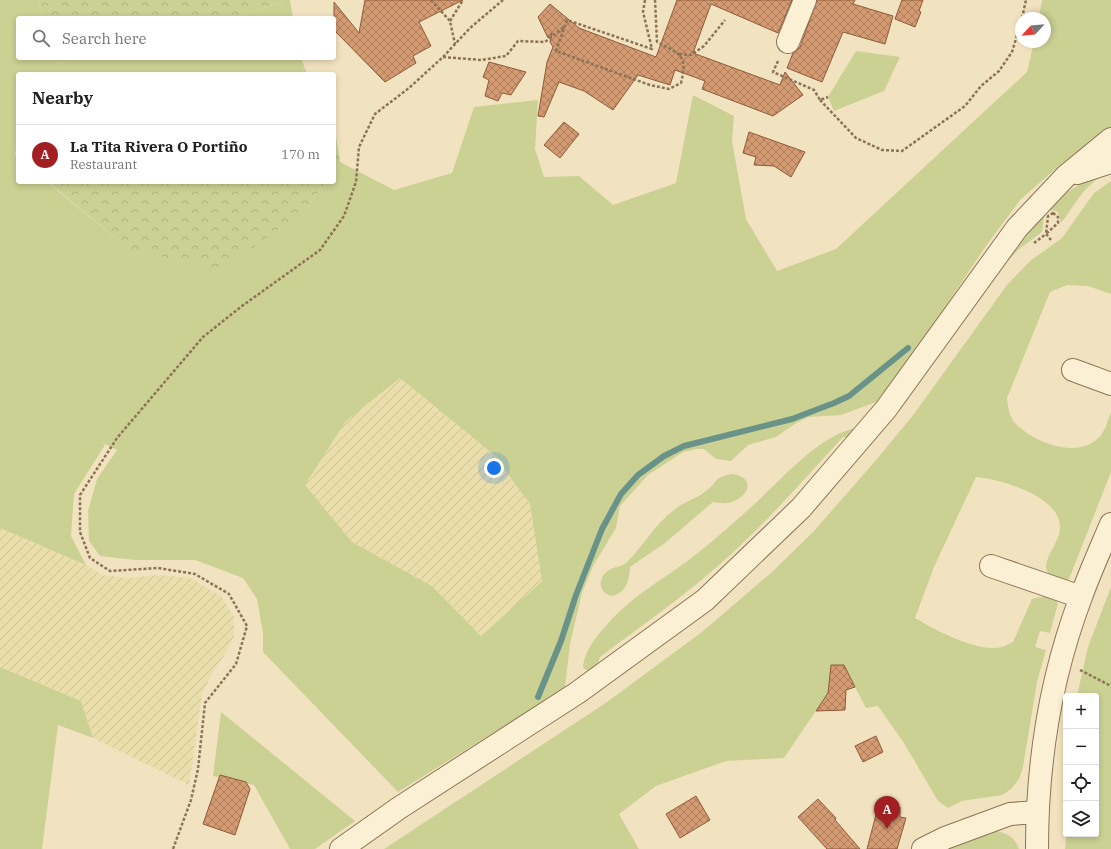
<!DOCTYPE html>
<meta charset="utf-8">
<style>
body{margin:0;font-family:"IBM Plex Serif",serif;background:#f2f2f2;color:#202124}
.controls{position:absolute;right:12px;bottom:12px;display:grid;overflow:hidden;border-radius:4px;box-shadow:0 2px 6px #0003}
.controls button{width:36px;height:36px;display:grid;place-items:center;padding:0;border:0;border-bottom:1px solid #e0e0e0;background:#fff;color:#202124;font:20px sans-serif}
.compass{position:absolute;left:1015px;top:12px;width:36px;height:36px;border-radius:50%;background:#fff;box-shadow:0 2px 6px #0003;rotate:244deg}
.you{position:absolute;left:494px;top:468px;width:14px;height:14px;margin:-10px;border:3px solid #fff;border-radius:50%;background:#1a73e8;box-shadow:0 0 0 6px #1a73e833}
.badge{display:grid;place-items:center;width:26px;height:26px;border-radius:50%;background:#a22022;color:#fff;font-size:13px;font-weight:700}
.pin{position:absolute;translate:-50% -33px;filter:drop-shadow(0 1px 2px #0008)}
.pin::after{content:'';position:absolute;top:21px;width:14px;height:12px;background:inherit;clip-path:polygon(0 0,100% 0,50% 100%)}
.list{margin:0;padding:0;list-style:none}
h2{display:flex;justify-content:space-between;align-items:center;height:52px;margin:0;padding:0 16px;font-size:17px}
h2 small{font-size:13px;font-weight:400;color:#757577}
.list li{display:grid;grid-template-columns:26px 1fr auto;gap:12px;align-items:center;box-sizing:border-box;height:60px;padding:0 16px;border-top:1px solid #e0e0e0}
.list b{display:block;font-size:15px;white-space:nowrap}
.list p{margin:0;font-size:13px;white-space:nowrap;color:#757577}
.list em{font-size:13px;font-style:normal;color:#757577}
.icon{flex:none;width:22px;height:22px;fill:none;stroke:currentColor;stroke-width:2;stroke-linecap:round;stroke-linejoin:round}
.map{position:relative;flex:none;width:1111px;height:849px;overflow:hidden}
.search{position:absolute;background:#fff;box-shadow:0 2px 6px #0003;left:16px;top:16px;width:320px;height:44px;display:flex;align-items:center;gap:10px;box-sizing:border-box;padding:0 14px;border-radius:4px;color:#757577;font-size:15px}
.panel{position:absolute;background:#fff;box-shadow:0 2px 6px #0003;left:16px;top:72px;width:320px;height:112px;border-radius:4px}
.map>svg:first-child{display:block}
</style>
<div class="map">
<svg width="1111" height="849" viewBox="0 0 1111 849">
<defs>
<pattern id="farmland-furrows" width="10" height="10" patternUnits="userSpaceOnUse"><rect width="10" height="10" fill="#e9deac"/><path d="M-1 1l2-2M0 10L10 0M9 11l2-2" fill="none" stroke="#c9bf93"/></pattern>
<pattern id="forest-crowns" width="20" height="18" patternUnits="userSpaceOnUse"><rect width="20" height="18" fill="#cbd193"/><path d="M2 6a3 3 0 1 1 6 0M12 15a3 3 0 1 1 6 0" fill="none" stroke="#afb47e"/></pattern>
<pattern id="building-cross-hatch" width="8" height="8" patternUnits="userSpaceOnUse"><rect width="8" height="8" fill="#d49a72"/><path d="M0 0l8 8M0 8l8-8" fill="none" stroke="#ad7e5d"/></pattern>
</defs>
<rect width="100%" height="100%" fill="#f2e3c0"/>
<path fill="url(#farmland-furrows)" d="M 400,378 L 493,454 L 530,504 L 542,581 L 481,636 L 432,586 L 352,542 L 305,485 L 346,421 Z
M 0,528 L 86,565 L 102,575 L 128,578 L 160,575 L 190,578 L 221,596 L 234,617 L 234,636 L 226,653 L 214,670 L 202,694 L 189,785 L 93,738 L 81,701 L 0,667 Z"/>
<path fill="#cbd193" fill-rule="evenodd" d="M 0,0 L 38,0 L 44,18 L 18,18 L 18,58 L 56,58 L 58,64 L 83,58 L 301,58 L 307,74 L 18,74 L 18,141 L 15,155 L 18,158 L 18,182 L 47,182 L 129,249 L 304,212 L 326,182 L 334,182 L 334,170 L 340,162 L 394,190 L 452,173 L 474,107 L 538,100 L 535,149 L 544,177 L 579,176 L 613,205 L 676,183 L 693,95 L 734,116 L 732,141 L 746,219 L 777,271 L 836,249 L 1027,72 L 1034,42 L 1045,42 L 1045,18 L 1039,18 L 1042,0 L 1111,0 L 1111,128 L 1097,143 L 1059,166 L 1021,199 L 988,243 L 919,346 L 876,402 L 841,415 L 809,417 L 796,423 L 776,437 L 748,445 L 731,461 L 716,459 L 704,449 L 697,449 L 683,452 L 648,475 L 620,506 L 616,528 L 593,566 L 582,593 L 570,644 L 565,688 L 398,792 L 263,652 L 263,633 L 257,599 L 243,578 L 195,560 L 135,560 L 100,556 L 89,541 L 88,511 L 97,479 L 117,450 L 101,442 L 105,445 L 74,494 L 71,536 L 86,565 L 0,528 ZM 400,378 L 493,454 L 530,504 L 542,581 L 481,636 L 432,586 L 352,542 L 305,485 L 346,421 Z
M 281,0 L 290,0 L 293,18 L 233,18 L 282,2 Z
M 856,51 L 900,57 L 884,91 L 834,111 L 828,97 Z
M 1107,172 C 1082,188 1078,201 1061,223 L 1058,212 C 1040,204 1045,224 1042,232 L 1018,250 L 999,270 C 1031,226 1053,191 1107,172 Z
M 1111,181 L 1111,294 L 1088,286 L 1067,285 L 1050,292 L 1007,398 C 1008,407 1009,417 1016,424 C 1035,443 1080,461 1101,435 C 1106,429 1108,419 1111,412 L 1111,472 L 1069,579 L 1062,583 C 1055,579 1046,575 1046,566 C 1047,553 1060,541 1060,528 C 1061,496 1000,479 976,477 L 934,567 L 915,618 C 935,630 978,653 1002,647 C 1006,646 1010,643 1013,642 L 1032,599 C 1043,596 1050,595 1058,603 L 1050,633 L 1040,631 L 1035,647 L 1046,650 L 1037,682 L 1023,767 L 1019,779 L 1011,789 L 1002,795 L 962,801 L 948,808 L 938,801 L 904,743 L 878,706 L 866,708 L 844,666 L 831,665 L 828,693 L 784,758 L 726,761 L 656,786 L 619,814 L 639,849 L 384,849 L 607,702 L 702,632 L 772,572 L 814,531 L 876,460 L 914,414 L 1007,285 L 1030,261 L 1062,238 L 1094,193 Z
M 858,428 L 851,437 L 843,437 C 801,483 759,531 711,572 C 676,602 637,629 600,657 L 597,667 L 590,672 L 583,668 C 584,649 600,632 612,619 C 635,594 667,577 694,556 C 717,538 739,518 761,498 C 784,476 825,431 858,428 Z
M 733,474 C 760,479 745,501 726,503 C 722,504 717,502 713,502 L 665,543 L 630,567 C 629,581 627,592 612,596 C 603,594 598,587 602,578 C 608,565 620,569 627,562 C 644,545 655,524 674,510 C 683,502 696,499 706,491 C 719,482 712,477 733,474 Z
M 1111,587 L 1111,849 L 1065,849 L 1066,833 L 1096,834 L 1096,696 L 1077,696 L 1088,647 Z
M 0,667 L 81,701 L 93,738 L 58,725 L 42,849 L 0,849 Z
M 221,712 L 355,821 L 315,849 L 290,849 L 254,785 L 213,776 Z
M 996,831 C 1007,833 1016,838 1019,849 L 948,849 L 986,832 Z"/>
<path fill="url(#forest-crowns)" d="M 38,0 L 281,0 L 282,2 L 233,18 L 44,18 Z
M 56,58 L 83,58 L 58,64 Z
M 334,125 L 340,162 L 334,170 Z
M 48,182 L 326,182 L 304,212 L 221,270 L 129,249 Z"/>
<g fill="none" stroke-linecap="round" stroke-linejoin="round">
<path stroke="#699388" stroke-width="6" d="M 538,697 L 561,641 L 576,595 L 602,529 L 621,494 L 638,475 L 664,456 L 684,446 L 792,419 L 834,403 L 849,396 L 908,348"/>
</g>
<path fill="url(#building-cross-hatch)" stroke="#8f5a39" d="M 365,0 L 463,0 L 419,22 L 431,46 L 413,56 L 416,63 L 385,82 L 334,30 L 334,2 L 359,33 Z
M 677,0 L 792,0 L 778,33 L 711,4 L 693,53 L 780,85 L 785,72 L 803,95 L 773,116 L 702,89 L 705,81 L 675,70 L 670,85 L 638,75 L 613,110 L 584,91 L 559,82 L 544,117 L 538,116 L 547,62 L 553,47 L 550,42 L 552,33 L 548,38 L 538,17 L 550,4 L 579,28 L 656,57 Z
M 817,0 L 855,0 L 853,4 L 893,16 L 885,44 L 843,32 L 822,82 L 787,68 L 793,53 L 800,47 Z
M 902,0 L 923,0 L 919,11 L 921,12 L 915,27 L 895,19 Z
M 489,62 L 526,72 L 511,95 L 502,93 L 498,101 L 485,96 L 489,80 L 483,77 Z
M 564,122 L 579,134 L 560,158 L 544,145 Z
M 749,132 L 805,152 L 791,177 L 774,166 L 754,165 L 756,157 L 743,153 Z
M 831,665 L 844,665 L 855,687 L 846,690 L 845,710 L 816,711 L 828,693 Z
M 876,736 L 883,752 L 863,762 L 855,746 Z
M 220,775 L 246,782 L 250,789 L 235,835 L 203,824 Z
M 696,796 L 710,820 L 680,838 L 666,814 Z
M 818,799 L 836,818 L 835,820 L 860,849 L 827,849 L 798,817 Z
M 878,807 L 900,807 L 900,817 L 906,818 L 897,849 L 867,849 Z"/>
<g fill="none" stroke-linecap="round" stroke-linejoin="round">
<defs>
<path id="minor" d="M 788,42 L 805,0
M 1077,173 L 1111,162
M 1073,370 L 1111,384
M 991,566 L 1081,597
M 341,849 L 399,808 L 577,693 L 705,600 L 801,508 L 886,409 L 1017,228 L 1066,176 L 1111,139
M 923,849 L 945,838 L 1010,814 L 1037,812
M 1037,849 C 1037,764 1051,676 1081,597 C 1090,572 1101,548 1111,524"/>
</defs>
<use href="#minor" stroke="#8d7356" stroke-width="24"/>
<path stroke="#8d7356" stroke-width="2.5" stroke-dasharray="3 2" stroke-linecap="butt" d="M 431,0 L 450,21 L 455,44
M 645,0 L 643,12 L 652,49 L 567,20 L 556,51 L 650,85 L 669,89 L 681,83 C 688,55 680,54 657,42 L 655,0
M 1022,18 L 1026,0
M 450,21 L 463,0
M 679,54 L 691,55 L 704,46 L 725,20
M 443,57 L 481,60 L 506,56 L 518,41 L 545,42 L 565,26
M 778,61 L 773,72 L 814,90 L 820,100 L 828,97
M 820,100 L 856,138 L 882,150 L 902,151 L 965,106 L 981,86 L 999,71 L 1012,52 L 1021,22
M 1053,213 L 1058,217 L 1058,223 L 1046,234 L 1048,216 Z
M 1034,243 L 1046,234 L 1051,240
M 1080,670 L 1111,686
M 173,849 L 191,800 L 198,769 L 205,703 L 236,664 L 247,626 L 229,594 L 195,574 L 158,568 L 110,571 L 90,558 L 80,532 L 80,495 L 117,438 L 203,337 L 242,306 L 320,250 L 344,216 L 356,182 L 359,147 L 375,114 L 409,88 L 443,57 L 470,28 L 503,0"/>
<use href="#minor" stroke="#fcf0d4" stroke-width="22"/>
</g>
</svg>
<div class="controls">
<button>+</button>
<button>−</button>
<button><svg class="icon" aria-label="locate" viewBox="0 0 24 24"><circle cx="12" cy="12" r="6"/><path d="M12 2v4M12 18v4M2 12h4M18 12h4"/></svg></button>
<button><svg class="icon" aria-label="layers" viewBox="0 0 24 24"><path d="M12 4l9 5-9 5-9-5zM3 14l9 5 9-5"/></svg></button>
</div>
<svg class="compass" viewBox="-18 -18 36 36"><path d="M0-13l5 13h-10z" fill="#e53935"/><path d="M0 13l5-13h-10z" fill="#757577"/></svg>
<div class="you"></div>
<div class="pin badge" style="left:887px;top:829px">A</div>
<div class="search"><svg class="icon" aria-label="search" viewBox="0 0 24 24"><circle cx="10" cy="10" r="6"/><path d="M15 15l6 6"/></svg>Search here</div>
<section class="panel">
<h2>Nearby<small></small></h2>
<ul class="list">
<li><span class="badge">A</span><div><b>La Tita Rivera O Portiño</b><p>Restaurant</p></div><em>170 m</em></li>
</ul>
</section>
</div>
